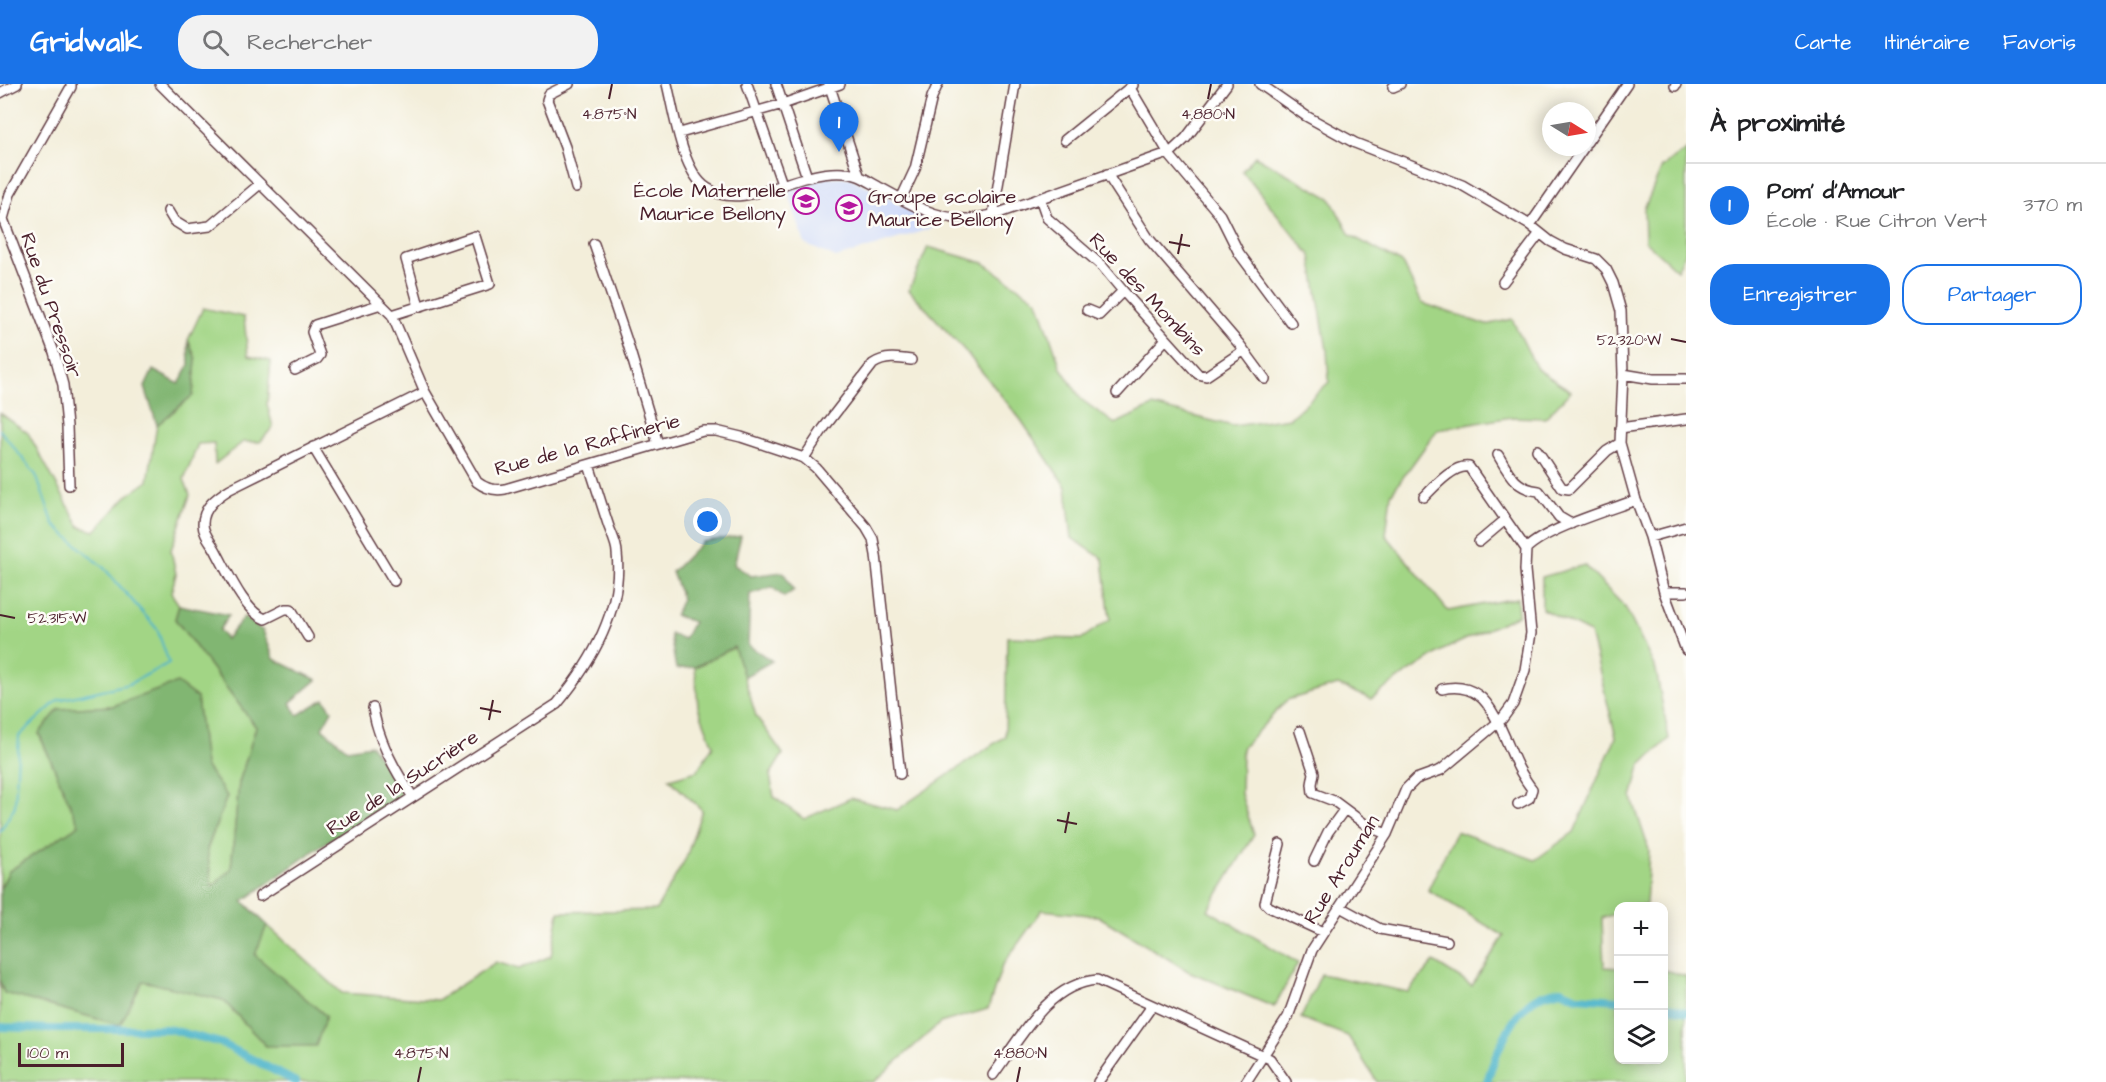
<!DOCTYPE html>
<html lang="fr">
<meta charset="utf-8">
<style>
body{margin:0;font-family:"Architects Daughter",sans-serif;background:#f2f2f2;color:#202124}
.controls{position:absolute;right:18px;bottom:18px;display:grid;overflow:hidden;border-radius:12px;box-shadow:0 3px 15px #0003}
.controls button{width:54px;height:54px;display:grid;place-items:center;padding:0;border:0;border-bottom:2px solid #e0e0e0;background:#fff;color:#202124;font:30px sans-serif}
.compass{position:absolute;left:1542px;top:18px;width:54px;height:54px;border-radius:50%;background:#fff;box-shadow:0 3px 15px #0003;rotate:101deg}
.scale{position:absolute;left:18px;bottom:15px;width:106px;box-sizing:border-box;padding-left:6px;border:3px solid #4a1f2b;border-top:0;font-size:16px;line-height:21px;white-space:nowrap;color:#4a1f2b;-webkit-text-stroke:4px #fdfcf7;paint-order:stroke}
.you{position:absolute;left:708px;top:438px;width:21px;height:21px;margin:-15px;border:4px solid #fff;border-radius:50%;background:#1a73e8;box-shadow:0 0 0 9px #1a73e833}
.badge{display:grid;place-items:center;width:39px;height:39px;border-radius:50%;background:#1a73e8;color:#fff;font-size:20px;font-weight:700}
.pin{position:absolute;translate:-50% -50px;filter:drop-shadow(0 2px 3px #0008)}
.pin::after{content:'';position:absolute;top:32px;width:21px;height:18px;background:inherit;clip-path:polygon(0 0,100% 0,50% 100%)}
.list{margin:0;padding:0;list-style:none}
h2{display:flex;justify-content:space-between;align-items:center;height:78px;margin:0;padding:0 24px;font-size:26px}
h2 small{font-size:20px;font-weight:400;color:#757577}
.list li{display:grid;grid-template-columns:39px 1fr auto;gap:18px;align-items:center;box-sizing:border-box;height:84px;padding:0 24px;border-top:2px solid #e0e0e0}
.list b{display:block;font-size:22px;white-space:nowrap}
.list p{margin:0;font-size:20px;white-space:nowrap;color:#757577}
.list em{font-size:20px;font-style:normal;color:#757577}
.actions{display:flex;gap:12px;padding:18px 24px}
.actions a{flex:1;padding:14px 0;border:2px solid #1a73e8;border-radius:24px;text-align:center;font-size:21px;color:#1a73e8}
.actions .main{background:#1a73e8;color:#fff}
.icon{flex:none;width:33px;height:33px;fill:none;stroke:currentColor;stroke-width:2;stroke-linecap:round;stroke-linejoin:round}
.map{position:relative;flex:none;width:1686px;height:998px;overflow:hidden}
header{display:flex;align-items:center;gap:36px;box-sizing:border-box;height:84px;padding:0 30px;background:#1a73e8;color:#fff}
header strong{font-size:28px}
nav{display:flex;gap:33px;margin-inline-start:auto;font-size:21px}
.search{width:420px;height:54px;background:#f2f2f2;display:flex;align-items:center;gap:15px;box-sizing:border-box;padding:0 21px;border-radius:24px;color:#757577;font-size:22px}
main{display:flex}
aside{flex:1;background:#fff}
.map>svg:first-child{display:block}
</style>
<header>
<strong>Gridwalk</strong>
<div class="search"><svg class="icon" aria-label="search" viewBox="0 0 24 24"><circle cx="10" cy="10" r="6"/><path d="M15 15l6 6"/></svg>Rechercher</div>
<nav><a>Carte</a><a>Itinéraire</a><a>Favoris</a></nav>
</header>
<main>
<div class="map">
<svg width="1686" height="998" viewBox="0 0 1686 998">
<rect width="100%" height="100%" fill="#fdfcf7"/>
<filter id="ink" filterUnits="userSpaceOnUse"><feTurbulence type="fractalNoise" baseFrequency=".0167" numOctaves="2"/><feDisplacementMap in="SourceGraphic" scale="12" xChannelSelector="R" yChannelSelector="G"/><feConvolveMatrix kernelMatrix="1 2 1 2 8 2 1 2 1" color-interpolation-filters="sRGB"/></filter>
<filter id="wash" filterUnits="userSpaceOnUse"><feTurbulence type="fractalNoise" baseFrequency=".008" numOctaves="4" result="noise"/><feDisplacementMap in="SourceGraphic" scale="24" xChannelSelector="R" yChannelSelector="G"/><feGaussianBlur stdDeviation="1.35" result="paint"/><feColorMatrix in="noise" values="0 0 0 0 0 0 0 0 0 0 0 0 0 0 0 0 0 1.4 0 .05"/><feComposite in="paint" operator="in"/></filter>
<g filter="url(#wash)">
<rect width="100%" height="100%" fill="#f3eeda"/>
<path fill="#cfdaf9" d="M 828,93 L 851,94 L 939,142 L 836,174 L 805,160 L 787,104 Z"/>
<path fill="#a2d585" stroke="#767a58" stroke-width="1.5" d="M 1686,66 L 1686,168 L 1677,186 L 1645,157 L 1644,125 L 1662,83 Z
M 1255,72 L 1330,114 L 1350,151 L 1402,179 L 1422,219 L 1486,241 L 1512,235 L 1537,285 L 1571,307 L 1545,334 L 1511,333 L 1437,346 L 1391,410 L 1386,451 L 1448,527 L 1517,514 L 1518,531 L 1443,566 L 1401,593 L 1371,615 L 1338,601 L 1287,616 L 1242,664 L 1241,710 L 1254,751 L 1208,826 L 1298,879 L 1274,923 L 1188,887 L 1098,832 L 1042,826 L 1002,882 L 988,925 L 940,939 L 874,998 L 0,998 L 0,897 L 4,909 L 120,941 L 142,896 L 223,916 L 266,962 L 326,932 L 254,871 L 267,841 L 342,909 L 438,916 L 496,878 L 519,885 L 551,872 L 559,828 L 656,826 L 686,774 L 702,726 L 669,695 L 697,687 L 713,662 L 698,623 L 695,583 L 735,563 L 756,632 L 783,670 L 770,691 L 774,713 L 804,735 L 851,714 L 897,726 L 1005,652 L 1007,553 L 1081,555 L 1110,535 L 1103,475 L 1072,454 L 1066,403 L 1021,336 L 966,268 L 909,206 L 928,163 L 984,179 L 1038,217 L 1061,284 L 1082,316 L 1115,340 L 1153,322 L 1233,342 L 1290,334 L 1329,298 L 1327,266 L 1311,172 L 1242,87 Z
M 203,224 L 244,233 L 248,272 L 271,277 L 267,320 L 273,343 L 260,358 L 243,358 L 215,380 L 214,359 L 198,360 L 184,395 L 190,411 L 171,466 L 176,490 L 171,509 L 179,521 L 175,535 L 256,643 L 239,699 L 231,785 L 212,804 L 207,766 L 227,712 L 205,682 L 197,614 L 177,599 L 113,622 L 59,625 L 39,650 L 80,742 L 9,787 L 0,805 L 0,329 L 28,349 L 80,443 L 95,447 L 128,411 L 148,397 L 157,341 L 193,311 L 196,275 L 188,256 Z
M 1584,481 L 1625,523 L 1656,586 L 1669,655 L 1640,682 L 1632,714 L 1649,766 L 1646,821 L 1618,822 L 1618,829 L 1602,834 L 1604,883 L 1618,884 L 1618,976 L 1664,976 L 1664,886 L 1686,892 L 1686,998 L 1377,998 L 1348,952 L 1301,934 L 1321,890 L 1408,908 L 1434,878 L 1472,902 L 1504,852 L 1428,806 L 1456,747 L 1535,776 L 1574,748 L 1616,653 L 1590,549 L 1542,525 L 1542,493 Z"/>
<path fill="#81b672" stroke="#666a4e" stroke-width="1.5" d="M 188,256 L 196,275 L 193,311 L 157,341 L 145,303 L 153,286 L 179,300 L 189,281 Z
M 741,452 L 734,481 L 751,492 L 783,488 L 794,506 L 784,513 L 772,503 L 750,510 L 748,561 L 772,577 L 744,593 L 734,563 L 695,583 L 676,585 L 670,550 L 684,555 L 693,538 L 675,531 L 682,515 L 672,488 L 702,458 Z
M 179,521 L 229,531 L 219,546 L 226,555 L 244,533 L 263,547 L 274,575 L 317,596 L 290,619 L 298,631 L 324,615 L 332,626 L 322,644 L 347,665 L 371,661 L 405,711 L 322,761 L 243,817 L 267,841 L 255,871 L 326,932 L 316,962 L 266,962 L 223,916 L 143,897 L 120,941 L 4,909 L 0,897 L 0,805 L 9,787 L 79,741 L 39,649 L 59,625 L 113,622 L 177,599 L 197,614 L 205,682 L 227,712 L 207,765 L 212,803 L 231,785 L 239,699 L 256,643 L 175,535 Z"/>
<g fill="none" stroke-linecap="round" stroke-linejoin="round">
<path stroke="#4bb4c9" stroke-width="2" d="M 0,346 L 36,391 L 54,441 L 104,484 L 157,545 L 169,579 L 129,600 L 58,616 L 19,652 L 15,722 L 0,748"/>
<path stroke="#4bb4c9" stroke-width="8" d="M 1664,921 L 1686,928
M 0,943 L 53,945 L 169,945 L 221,959 L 296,998
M 1487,998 C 1494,973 1513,925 1538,913 C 1544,910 1553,908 1561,906 L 1577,913 L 1618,916"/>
</g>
</g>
<g filter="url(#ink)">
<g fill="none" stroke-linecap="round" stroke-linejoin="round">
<defs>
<path id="minor" d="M 160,0 L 392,231 L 425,308 L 477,398 C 486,405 494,407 505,405 L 703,347 L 716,347 L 741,353 L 804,374 L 816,384 L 866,443 L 873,455 L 876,471 L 900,690
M 569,0 L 549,10 L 547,16 L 565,63 L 576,104
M 667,0 C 674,28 682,88 707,104 C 737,124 777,100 808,93 C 820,90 831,88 844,89 C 858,89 869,98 881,104 C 906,118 936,135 966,135 C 975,135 984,132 993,131 L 1171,68 L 1186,54 L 1227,0
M 747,0 L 782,100
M 776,0 L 807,93
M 829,0 L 859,91
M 1260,0 L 1306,32 L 1355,59 L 1462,101 L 1530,141 L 1550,157 L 1565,165 L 1596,175 L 1606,185 L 1613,199 L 1621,227 L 1623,290 L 1620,359 L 1636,416 L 1650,453 L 1664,508 L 1686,566
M 1675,2 L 1676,0
M 1393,3 L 1400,0
M 1130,4 L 1171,73 L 1220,131 L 1239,169 L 1291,239
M 0,9 L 17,0
M 680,49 L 783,20 L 840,0
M 1065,56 L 1133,1
M 1587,58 L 1627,0
M 1107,90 L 1149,155 L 1240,261 L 1265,295
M 1040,114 L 1047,134 L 1102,182 L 1123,207 L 1198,290 L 1206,292 L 1243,267
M 901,115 L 915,85 L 932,13 L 938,0
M 168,127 L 174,137 L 187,145 L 210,142 L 260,100
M 993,131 L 1015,0
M 1530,141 L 1584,63
M 594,160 L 627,257 L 658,360
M 1503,198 L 1540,149
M 1087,226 L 1099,231 L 1123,207
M 392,231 L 490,200 L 475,152 L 406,175 L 419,222
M 295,286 L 317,275 L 320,271 L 312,248 L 315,241 L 381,220
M 1623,290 L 1653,295 L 1686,295
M 1117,309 L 1166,255
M 1620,344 L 1686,335
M 313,363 L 394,497
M 1537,366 L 1562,404 L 1569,405 L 1607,367 L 1620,359
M 1498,371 C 1509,390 1516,405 1539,407 L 1559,433 L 1571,440
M 804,374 L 823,345 L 873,280 C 885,272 898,274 911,276
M 69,401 L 67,342 L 63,301 L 54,268 L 3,135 L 10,110 L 71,3 L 71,0
M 1424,413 C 1434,403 1454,380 1469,383 L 1526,465
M 1650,453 L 1686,443
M 1479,458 L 1505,436
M 1664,508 L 1686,508
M 308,553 L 291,525 L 285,525 L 265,535 C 245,528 227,487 217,469 C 213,460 203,451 203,440 C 203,423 217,413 230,405 L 425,308
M 1442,605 C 1455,602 1467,603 1478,611 C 1495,622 1509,666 1519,685 C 1523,692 1527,699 1532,705 L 1529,714 L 1518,720
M 373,624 C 378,656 395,687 413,713
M 1300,647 L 1314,689 L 1312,700 L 1313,709 L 1334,717 L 1369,743 L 1387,750
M 1280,760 L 1265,819 L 1269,823 L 1323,848
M 1314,777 L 1328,748 L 1344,726
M 260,812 L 557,620 C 591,579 623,525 617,469 C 617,461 612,451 609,443 C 602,422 596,402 589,381
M 1340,823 L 1380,845 L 1447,857
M 993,991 C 1020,955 1047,900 1097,896 L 1270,975 L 1286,998
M 1098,998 L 1152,922
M 1246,998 L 1288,933 L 1312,866 L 1387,750 L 1406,705 L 1416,695 L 1441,686 L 1502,635 L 1513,620 L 1525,586 L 1531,549 L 1525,486 L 1526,465 C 1545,445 1609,426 1636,416"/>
</defs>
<use href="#minor" stroke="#633e45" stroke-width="12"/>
<use href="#minor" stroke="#fff" stroke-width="9"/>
</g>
</g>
<path fill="none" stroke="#4a1f2b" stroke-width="2" d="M 609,15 L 612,0M 1208,15 L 1211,0M 1169,158 L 1190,162M 1178,170 L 1182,150M 1671,255 L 1686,258M 0,531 L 15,534M 480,624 L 501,628M 489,636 L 493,616M 1057,736 L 1077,740M 1065,749 L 1069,728M 418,998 L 421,983M 1017,998 L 1020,983"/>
<defs>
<symbol id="school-ring" viewBox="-11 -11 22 22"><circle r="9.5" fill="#fdfcf7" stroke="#b5179e" stroke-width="1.5"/><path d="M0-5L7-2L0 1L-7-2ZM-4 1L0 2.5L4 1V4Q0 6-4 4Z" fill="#b5179e"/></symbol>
</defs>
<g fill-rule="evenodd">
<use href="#school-ring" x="791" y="102" width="30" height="30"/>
<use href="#school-ring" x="834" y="109" width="30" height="30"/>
</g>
<g text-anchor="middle" stroke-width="5" stroke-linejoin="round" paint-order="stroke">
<g font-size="20" fill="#4a1f2b" stroke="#fdfcf7" text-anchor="end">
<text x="786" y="113">École Maternelle<tspan x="786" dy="23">Maurice Bellony</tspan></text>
<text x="868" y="119" text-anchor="start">Groupe scolaire<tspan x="868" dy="23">Maurice Bellony</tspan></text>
</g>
<g font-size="20" fill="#4a1f2b" stroke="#fdfcf7">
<text transform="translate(1148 210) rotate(47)" y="7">Rue des Mombins</text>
<text transform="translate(52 221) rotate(71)" y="7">Rue du Pressoir</text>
<text transform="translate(587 360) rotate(-15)" y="7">Rue de la Raffinerie</text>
<text transform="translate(402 698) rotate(-33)" y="7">Rue de la Sucrière</text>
<text transform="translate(1341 785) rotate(-58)" y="7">Rue Arouman</text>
</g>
</g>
<g font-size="15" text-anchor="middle" fill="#4a1f2b" stroke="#fdfcf7" stroke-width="5" stroke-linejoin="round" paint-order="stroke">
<text x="609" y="35">4.875°N</text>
<text x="1208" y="35">4.880°N</text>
<text x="1629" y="261">52.320°W</text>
<text x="57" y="539">52.315°W</text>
<text x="421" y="974">4.875°N</text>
<text x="1020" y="974">4.880°N</text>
</g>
</svg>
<div class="controls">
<button>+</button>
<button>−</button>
<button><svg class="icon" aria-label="layers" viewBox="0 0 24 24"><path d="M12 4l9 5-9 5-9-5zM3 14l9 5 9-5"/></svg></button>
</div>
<svg class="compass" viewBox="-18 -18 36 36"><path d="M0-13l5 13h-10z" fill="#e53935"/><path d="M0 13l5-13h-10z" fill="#757577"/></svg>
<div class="scale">100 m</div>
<div class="you"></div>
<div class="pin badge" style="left:839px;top:68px">1</div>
</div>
<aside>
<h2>À proximité<small></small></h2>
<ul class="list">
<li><span class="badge">1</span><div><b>Pom' d'Amour</b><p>École · Rue Citron Vert</p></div><em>370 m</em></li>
</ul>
<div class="actions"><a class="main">Enregistrer</a><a>Partager</a></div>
</aside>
</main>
